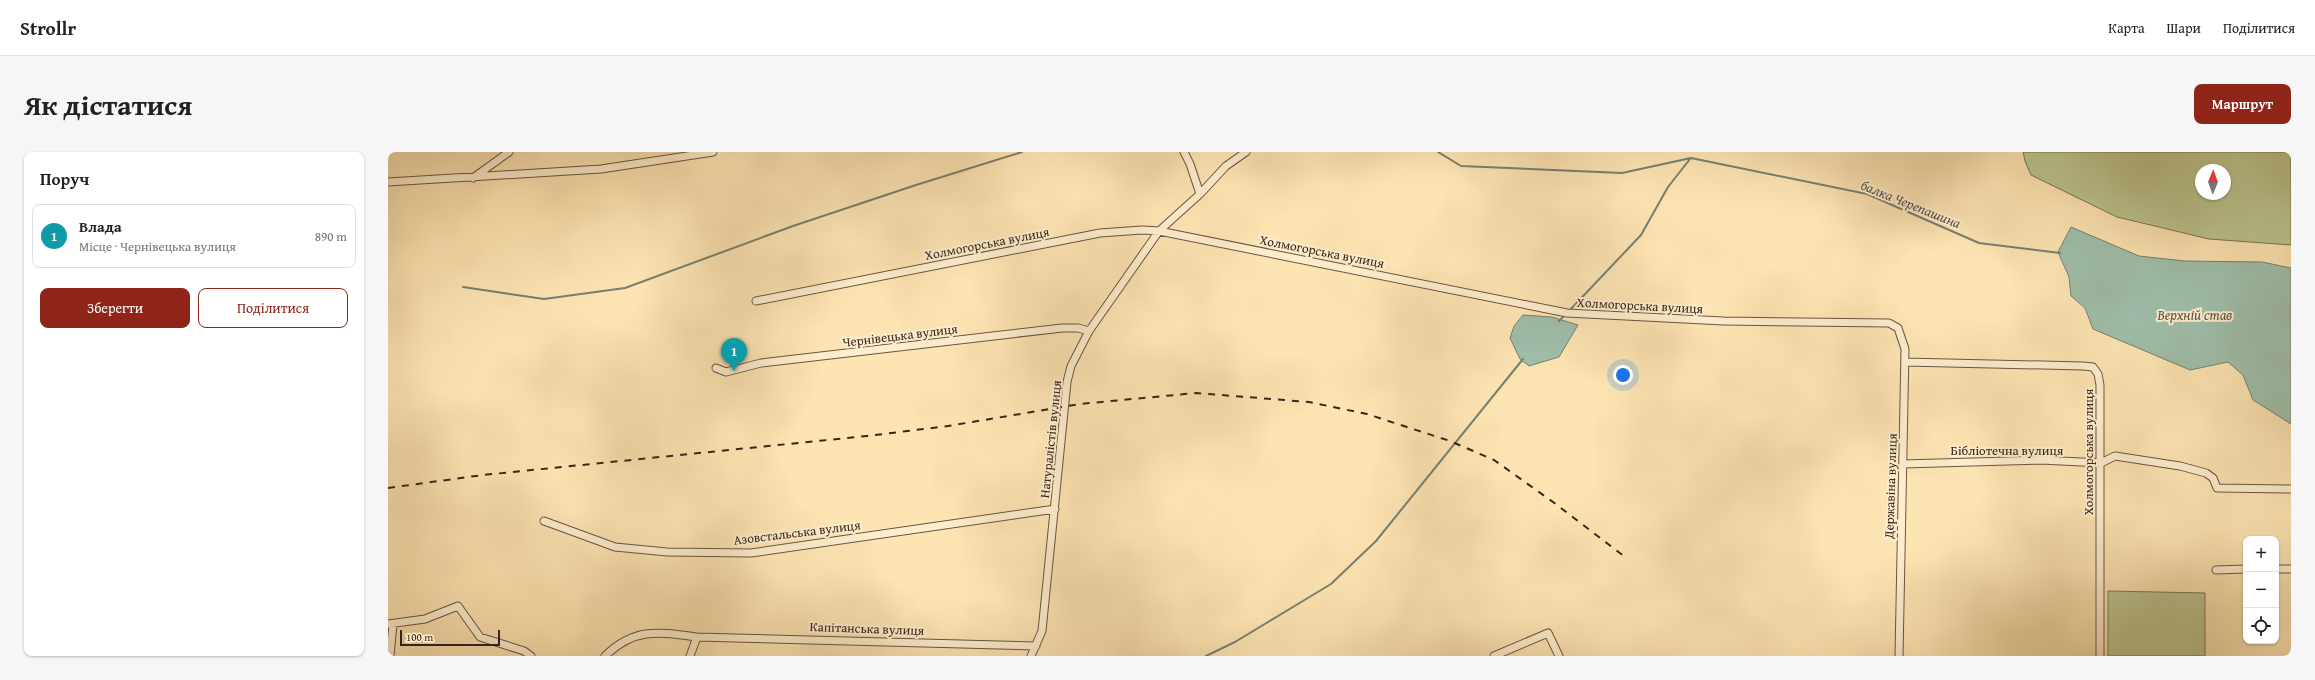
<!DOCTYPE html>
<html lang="uk">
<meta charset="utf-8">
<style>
body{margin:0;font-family:"Gentium Book Plus",serif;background:#f6f6f6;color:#202124}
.controls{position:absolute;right:12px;bottom:12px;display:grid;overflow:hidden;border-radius:8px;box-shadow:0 1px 3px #0004}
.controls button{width:36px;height:36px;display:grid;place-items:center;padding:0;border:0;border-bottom:1px solid #e0e0e0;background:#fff;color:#202124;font:20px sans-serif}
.compass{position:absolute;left:1807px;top:12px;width:36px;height:36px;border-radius:50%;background:#fff;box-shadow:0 1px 3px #0004;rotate:1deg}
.scale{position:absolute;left:12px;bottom:10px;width:100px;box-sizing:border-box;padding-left:4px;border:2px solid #39241a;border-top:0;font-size:11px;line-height:14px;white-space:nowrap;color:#39241a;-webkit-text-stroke:3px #feeece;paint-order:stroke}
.you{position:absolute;left:1235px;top:223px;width:14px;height:14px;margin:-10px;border:3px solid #fff;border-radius:50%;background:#1a73e8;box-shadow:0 0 0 6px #1a73e833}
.badge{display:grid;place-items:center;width:26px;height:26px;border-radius:50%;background:#8f2418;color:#fff;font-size:13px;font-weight:700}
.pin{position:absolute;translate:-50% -33px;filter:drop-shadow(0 1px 2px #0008)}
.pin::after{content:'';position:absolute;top:21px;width:14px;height:12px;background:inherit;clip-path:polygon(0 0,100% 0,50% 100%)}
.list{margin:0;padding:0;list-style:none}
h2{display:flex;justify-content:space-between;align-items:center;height:52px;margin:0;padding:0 16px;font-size:17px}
h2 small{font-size:13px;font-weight:400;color:#757577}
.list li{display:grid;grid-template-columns:26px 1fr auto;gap:12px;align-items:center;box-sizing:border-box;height:64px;margin:0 8px 8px;padding:0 8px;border:1px solid #e0e0e0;border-radius:8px}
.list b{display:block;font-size:15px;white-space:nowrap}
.list p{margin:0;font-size:13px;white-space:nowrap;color:#757577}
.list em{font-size:13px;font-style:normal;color:#757577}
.actions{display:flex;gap:8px;padding:12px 16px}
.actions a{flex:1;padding:9px 0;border:1px solid #8f2418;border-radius:8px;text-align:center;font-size:14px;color:#8f2418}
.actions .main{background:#8f2418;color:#fff}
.icon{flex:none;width:22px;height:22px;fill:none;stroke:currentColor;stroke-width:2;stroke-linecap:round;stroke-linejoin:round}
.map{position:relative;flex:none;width:1903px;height:504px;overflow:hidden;border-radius:8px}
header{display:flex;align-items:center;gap:24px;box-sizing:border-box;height:56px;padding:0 20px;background:#fff;border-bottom:1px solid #e0e0e0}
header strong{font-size:19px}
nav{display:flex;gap:22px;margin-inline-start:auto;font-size:14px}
.intro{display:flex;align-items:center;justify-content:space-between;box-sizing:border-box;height:96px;padding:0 24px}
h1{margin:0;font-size:28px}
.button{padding:10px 18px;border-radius:8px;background:#8f2418;color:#fff;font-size:14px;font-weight:700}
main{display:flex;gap:24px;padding:0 24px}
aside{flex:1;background:#fff;border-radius:8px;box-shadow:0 1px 3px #0004}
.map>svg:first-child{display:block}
</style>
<header>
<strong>Strollr</strong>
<nav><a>Карта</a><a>Шари</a><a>Поділитися</a></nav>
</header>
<div class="intro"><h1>Як дістатися</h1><a class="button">Маршрут</a></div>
<main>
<aside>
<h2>Поруч<small></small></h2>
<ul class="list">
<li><span class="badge" style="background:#0f9aa8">1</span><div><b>Влада</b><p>Місце · Чернівецька вулиця</p></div><em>890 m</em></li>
</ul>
<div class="actions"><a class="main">Зберегти</a><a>Поділитися</a></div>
</aside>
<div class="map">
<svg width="1903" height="504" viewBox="0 0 1903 504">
<rect width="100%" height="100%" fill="#fde5b3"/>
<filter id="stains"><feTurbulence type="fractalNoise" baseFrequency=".005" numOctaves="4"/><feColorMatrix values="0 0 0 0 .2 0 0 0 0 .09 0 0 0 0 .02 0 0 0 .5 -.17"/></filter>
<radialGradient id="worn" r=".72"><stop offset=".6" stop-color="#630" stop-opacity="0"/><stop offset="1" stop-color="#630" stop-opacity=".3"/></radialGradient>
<path fill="#bcc58f" stroke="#7a7454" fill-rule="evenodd" d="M 1635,0 L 1903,0 L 1903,93 L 1821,87 L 1729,65 L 1643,23 L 1637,9 ZM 1813,18 L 1837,18 L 1837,42 L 1813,42 Z
M 1720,439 L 1817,441 L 1817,504 L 1720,504 Z"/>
<path fill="#9fbfab" stroke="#768171" d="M 1683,75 L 1751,104 L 1797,109 L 1874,110 L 1903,116 L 1903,272 L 1865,248 L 1855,223 L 1840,210 L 1802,218 L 1705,177 L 1697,156 L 1683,144 L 1681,125 L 1670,100 Z
M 1135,163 L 1164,165 L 1190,173 L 1171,205 L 1141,214 L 1132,207 L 1122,186 L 1126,174 Z"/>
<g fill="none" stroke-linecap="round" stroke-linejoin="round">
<path stroke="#768171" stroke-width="2" d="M 1050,0 L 1073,14 L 1234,21 L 1303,6 L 1479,42 L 1591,91 L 1672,101
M 75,135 L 156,147 L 237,136 L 405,74 L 528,33 L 634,0
M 1181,159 L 1253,83 L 1280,35 L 1302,7
M 1171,169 L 1178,162
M 818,504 L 847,490 L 943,432 L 988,389 L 1135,207"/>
<defs>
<path id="minor" d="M 796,0 L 802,12 L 812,42
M 85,26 L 121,0
M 0,30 L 213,17 L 325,0
M 368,149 L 712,81 L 754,78 L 771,79 L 1179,161 L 1335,169 L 1501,171 L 1510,176 L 1517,197 L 1511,504
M 1517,210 L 1695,214 L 1705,215 L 1710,222 L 1712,233 L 1712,504
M 328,216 L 338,220 L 373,211 L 674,176 L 690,176 L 701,179
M 1515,312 L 1653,308 L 1713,311 L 1727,304 L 1792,314 L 1818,321 L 1825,326 L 1829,336 L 1903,337
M 156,369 L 227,395 L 279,400 L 363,401 L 667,357
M 1888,417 L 1903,417
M 1828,418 L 1858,417
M 0,472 L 37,467 L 70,454 L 92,485 L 136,499 L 143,504
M 2,504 L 5,472
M 217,504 C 247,475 271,480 309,485 L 648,494
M 302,504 L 309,485
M 643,504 L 654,479 L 679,230 L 683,214 L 701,179 L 771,79 L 812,42 L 838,14 L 858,0
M 1106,504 L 1160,481 L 1171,504"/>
</defs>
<use href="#minor" stroke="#6a5440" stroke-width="9"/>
<use href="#minor" stroke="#feeece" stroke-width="7"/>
<path stroke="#39241a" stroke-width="2" stroke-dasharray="7 7" stroke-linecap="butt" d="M 0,336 L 95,323 L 479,284 L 560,274 L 692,252 L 808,241 L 921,250 L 979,262 L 1062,289 L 1106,308 L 1165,350 L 1237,405"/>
</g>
<g text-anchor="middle" stroke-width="4" stroke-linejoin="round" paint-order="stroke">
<g font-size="13" fill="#39241a" stroke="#feeece">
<text transform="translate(599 91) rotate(-11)" y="5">Холмогорська вулиця</text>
<text transform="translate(934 99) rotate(11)" y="5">Холмогорська вулиця</text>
<text transform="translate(1252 153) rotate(3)" y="5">Холмогорська вулиця</text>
<text transform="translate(512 183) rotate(-7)" y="5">Чернівецька вулиця</text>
<text transform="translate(662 287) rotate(-84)" y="5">Натуралістів вулиця</text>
<text x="1619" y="303">Бібліотечна вулиця</text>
<text transform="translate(1700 300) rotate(-90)" y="5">Холмогорська вулиця</text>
<text transform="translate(1502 334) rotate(-88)" y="5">Державіна вулиця</text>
<text transform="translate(409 380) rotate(-7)" y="5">Азовстальська вулиця</text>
<text transform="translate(479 476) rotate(2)" y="5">Капітанська вулиця</text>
</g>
<g font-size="14" font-style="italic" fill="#585246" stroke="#feeece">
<text transform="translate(1523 52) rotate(22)" y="5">балка Черепашина</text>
<text x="1807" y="168">Верхній став</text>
</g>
</g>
<rect width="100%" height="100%" filter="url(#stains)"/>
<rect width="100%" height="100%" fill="url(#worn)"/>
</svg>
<div class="controls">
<button>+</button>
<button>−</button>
<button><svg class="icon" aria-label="locate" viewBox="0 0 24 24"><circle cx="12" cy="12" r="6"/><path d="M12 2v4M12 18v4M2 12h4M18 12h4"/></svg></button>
</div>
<svg class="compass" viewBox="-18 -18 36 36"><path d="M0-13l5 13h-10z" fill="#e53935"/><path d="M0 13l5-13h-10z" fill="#757577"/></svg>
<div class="scale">100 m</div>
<div class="you"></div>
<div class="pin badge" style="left:346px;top:219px;background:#0f9aa8">1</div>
</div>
</main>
